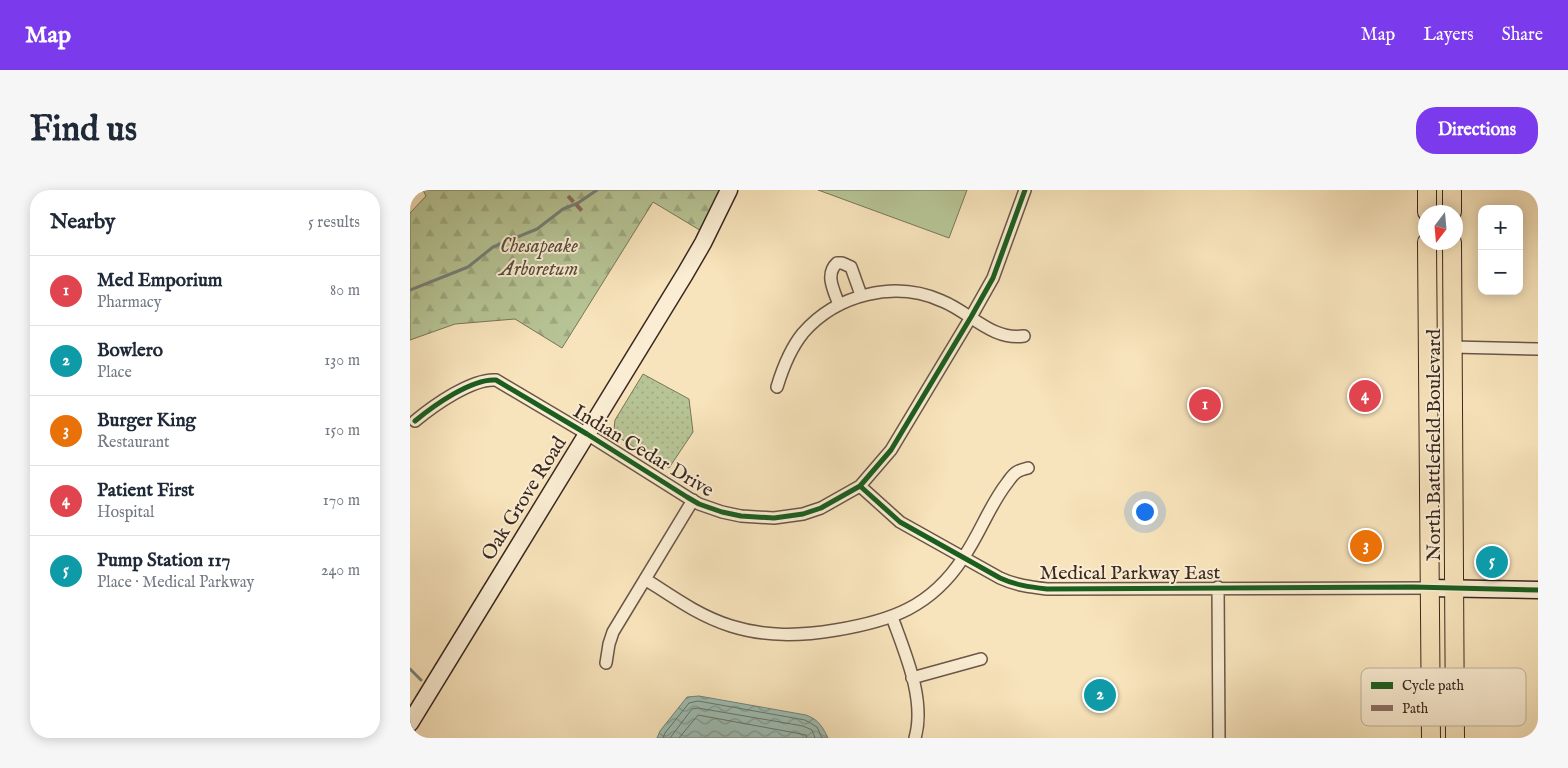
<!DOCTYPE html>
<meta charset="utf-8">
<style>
body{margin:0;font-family:"IM FELL English",serif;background:#f6f6f7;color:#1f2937}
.controls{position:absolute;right:15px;top:15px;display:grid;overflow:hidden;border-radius:10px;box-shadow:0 2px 12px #0003}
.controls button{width:45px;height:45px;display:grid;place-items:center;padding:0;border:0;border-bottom:1px solid #e0e1e3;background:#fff;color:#1f2937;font:25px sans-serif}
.compass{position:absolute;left:1008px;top:15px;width:45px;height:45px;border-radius:50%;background:#fff;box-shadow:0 2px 12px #0003;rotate:196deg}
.you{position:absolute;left:734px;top:321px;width:18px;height:18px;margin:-12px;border:4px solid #fff;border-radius:50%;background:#1a73e8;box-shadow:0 0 0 8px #1a73e833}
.badge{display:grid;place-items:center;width:32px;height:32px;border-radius:50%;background:#7c3aed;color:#fff;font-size:16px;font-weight:700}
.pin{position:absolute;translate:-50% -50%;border:2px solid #fff;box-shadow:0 1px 5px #0006}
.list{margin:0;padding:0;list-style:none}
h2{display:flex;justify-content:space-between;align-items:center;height:65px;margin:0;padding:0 20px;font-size:21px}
h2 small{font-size:16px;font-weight:400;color:#747a83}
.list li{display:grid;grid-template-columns:32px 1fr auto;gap:15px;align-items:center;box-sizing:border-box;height:70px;padding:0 20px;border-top:1px solid #e0e1e3}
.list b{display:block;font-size:19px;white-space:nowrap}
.list p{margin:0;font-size:16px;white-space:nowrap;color:#747a83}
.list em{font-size:16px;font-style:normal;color:#747a83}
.map{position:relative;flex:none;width:1128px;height:548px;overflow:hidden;border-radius:20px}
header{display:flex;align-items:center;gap:30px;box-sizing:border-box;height:70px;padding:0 25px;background:#7c3aed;color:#fff}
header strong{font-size:24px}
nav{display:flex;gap:28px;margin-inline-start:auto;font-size:18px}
.intro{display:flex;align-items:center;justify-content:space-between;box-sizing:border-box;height:120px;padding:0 30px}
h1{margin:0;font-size:35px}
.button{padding:12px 22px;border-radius:20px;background:#7c3aed;color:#fff;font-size:18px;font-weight:700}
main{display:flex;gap:30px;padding:0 30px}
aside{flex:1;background:#fff;border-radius:20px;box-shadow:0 2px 12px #0003}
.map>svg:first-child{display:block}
</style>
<header>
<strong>Map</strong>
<nav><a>Map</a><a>Layers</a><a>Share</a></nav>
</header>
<div class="intro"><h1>Find us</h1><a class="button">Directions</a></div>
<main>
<aside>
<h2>Nearby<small>5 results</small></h2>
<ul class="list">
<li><span class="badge" style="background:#e0444e">1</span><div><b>Med Emporium</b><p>Pharmacy</p></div><em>80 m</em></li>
<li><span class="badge" style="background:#0f9aa8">2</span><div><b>Bowlero</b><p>Place</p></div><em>130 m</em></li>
<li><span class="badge" style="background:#e8710a">3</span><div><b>Burger King</b><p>Restaurant</p></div><em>150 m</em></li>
<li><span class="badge" style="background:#e0444e">4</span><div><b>Patient First</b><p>Hospital</p></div><em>170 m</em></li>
<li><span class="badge" style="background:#0f9aa8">5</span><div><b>Pump Station 117</b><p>Place · Medical Parkway</p></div><em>240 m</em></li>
</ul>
</aside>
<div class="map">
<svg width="1128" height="548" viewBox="0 0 1128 548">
<defs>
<pattern id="grass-dots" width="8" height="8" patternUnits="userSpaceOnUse" patternTransform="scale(1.25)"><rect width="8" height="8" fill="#b7c596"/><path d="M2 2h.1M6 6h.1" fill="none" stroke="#9ea981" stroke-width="1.8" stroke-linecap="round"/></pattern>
<pattern id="forest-firs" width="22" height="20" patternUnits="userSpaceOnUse" patternTransform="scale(1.25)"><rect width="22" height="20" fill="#b7c596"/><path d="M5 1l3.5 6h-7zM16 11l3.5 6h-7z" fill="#9ea981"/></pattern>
<pattern id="water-waves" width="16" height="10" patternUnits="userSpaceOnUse" patternTransform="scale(1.25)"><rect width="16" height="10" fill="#9dbeb4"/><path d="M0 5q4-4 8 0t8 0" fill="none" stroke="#819a92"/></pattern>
</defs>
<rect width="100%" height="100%" fill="#f8e4bc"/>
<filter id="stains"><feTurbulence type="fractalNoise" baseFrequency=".004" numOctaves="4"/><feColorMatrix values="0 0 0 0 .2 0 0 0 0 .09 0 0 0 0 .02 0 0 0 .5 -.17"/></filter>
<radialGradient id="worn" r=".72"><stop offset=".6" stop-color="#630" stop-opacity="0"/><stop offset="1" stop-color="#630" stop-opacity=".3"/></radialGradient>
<path fill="url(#grass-dots)" stroke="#78765c" d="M 233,184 L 279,209 L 283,242 L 259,278 L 208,247 L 204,239 L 205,230 Z"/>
<path fill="url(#forest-firs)" stroke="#78765c" d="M 13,0 L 312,0 L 293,42 L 243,12 L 152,158 L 105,129 L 45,134 L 0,150 L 0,23 L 16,6 Z"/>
<path fill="#b7c596" stroke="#78765c" d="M 408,0 L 557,0 L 539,48 Z"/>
<path fill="url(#water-waves)" stroke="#758279" d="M 289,506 L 396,525 C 409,530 412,536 418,548 L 247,548 L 250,541 L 277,507 Z"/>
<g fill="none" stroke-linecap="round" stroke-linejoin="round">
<path stroke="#6c736a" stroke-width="1" d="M 253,548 L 255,543 L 279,513 L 288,511 L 395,530 L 407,537 L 412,548
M 260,548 L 282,519 L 288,518 L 393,536 L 402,540 L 405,548
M 269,548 L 288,525 L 391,544 L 396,545 L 397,548"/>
<path stroke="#758279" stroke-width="3" d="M 0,100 L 58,77 L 83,57 L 127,39 L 153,19 L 168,13 L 187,0
M 0,479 L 11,490"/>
<defs>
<path id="street" d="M 429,115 C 425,102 414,85 427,73 L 432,73 L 441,77 L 451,105
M 1043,157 L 1128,159
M 367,197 C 373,177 380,159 393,143 C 427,104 485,90 532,111 C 560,122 582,151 614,146
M 5,231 C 23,216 62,188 86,190 L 177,244 L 277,307 L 289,314 L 312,322 L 331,326 L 364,328 L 393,324 L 411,318 L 450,296 L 481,260 L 561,127 L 583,88 L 615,0
M 450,296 L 490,332 L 590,388 C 605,395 620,397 637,399 L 1020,398
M 235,389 C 263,407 289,426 321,436 C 356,447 390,446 426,440 C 481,431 521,417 553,368 C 570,344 579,316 597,293 C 600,289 603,284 607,282 C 610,280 614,279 618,278
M 808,397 L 809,548
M 482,427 C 495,463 516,510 505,548
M 196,473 L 199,454 L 203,442 L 283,310
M 502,488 L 571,469"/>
<path id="secondary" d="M 1020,398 L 1128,400
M 0,533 L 275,84 L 293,53 L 319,0"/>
<path id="primary" d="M 1017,0 L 1017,22
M 1042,22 L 1042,0
M 1017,52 L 1021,548
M 1042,52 L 1045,548"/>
</defs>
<use href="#street" stroke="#6a5748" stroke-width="14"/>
<use href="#secondary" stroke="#3a2821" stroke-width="19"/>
<use href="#primary" stroke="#3a2821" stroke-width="20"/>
<use href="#street" stroke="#faedd3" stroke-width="11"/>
<use href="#secondary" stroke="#faedd3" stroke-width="16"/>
<use href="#primary" stroke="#f8e4bc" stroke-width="18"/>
<path stroke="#8d6e63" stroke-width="4" stroke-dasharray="8 4" stroke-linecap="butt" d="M 158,6 L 174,23"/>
<defs>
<path id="cycleway" d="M 5,231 C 23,216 62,188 86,190 L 177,244 L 277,307 L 289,314 L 312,322 L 331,326 L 364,328 L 393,324 L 411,318 L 450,296 L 481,260 L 561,127 L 583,88 L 615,0
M 450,296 L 490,332 L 590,388 C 605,395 620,397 637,399 L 1003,397 L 1128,400"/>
</defs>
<use href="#cycleway" stroke="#faedd3" stroke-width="8"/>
<use href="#cycleway" stroke="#1b5e20" stroke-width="5"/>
</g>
<g text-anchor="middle" stroke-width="4" stroke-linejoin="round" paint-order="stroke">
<g font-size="20" font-style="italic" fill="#594f3e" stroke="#faedd3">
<text x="129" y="62">Chesapeake<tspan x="129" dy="23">Arboretum</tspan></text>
</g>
<g font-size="20" fill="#3a2821" stroke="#faedd3">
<text transform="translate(1023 255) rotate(-90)" y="7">North Battlefield Boulevard</text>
<text transform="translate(234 260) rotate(31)" y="7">Indian Cedar Drive</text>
<text transform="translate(113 308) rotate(-58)" y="7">Oak Grove Road</text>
<text x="720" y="389">Medical Parkway East</text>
</g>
</g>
<rect x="951" y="478" width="165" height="58" rx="8" fill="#faedd3" stroke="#c0b29e" stroke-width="1"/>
<rect x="961" y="492" width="22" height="7" fill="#1b5e20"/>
<rect x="961" y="515" width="22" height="6" fill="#8d6e63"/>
<g font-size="14" fill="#3a2821">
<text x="992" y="500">Cycle path</text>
<text x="992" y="523">Path</text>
</g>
<rect width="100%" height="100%" filter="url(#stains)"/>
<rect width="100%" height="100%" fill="url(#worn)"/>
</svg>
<div class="controls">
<button>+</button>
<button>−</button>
</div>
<svg class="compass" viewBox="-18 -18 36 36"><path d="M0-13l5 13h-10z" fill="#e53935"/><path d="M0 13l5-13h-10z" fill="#747a83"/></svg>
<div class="you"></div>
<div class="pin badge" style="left:795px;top:215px;background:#e0444e">1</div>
<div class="pin badge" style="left:690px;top:505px;background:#0f9aa8">2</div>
<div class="pin badge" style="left:956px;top:356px;background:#e8710a">3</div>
<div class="pin badge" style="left:955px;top:206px;background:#e0444e">4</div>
<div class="pin badge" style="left:1082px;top:372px;background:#0f9aa8">5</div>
</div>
</main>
